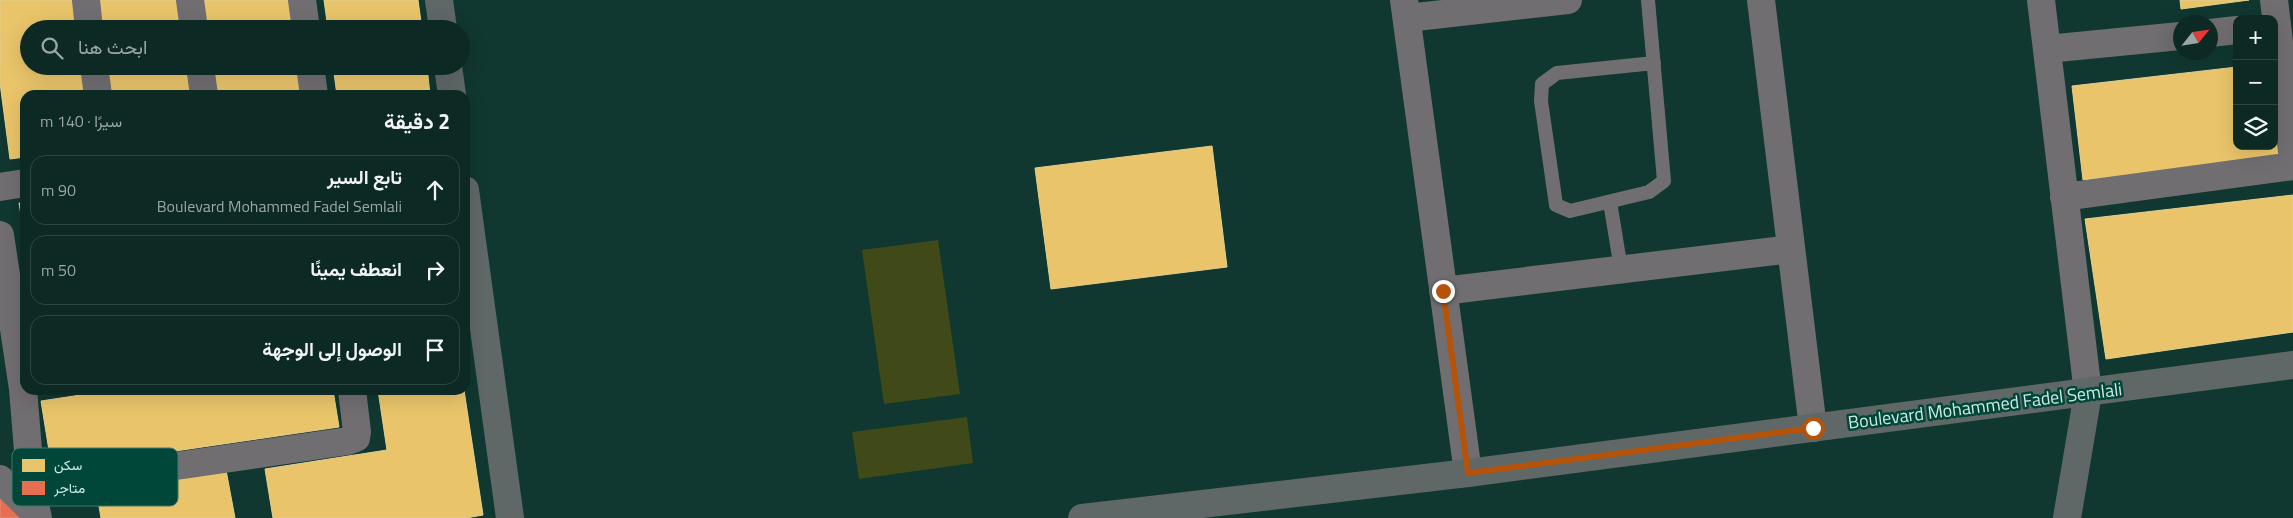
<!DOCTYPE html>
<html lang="ar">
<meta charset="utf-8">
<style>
body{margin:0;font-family:"Titillium Web",Vazirmatn,sans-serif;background:#15312c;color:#f1f3f6;direction:rtl}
.controls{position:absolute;right:15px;top:15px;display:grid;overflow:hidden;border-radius:10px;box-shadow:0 5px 20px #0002}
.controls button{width:45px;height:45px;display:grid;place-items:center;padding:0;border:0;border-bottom:1px solid #2c4541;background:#0c2924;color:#f1f3f6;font:25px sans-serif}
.compass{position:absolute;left:2173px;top:15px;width:45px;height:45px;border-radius:50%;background:#0c2924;box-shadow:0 5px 20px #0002;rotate:60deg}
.stop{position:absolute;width:15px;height:15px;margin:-11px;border:4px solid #b45309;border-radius:50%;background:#fff}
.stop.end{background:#b45309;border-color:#fff;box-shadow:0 1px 5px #0008}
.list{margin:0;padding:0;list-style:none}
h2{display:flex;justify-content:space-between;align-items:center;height:65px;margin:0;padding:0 20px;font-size:21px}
h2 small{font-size:16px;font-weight:400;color:#9aa6a6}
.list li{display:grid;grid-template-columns:32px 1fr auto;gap:15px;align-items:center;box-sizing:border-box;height:70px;margin:0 10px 10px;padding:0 10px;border:1px solid #2c4541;border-radius:15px}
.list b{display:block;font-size:19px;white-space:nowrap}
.list p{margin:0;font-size:16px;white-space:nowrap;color:#9aa6a6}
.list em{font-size:16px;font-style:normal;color:#9aa6a6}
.icon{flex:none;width:28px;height:28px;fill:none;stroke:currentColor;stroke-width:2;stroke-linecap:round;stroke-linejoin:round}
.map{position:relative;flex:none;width:2293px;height:518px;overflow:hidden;direction:ltr}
.search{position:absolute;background:#0c2924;box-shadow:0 5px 20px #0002;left:20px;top:20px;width:450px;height:55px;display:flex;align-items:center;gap:12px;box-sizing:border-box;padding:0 18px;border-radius:28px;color:#9aa6a6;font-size:19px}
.panel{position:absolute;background:#0c2924;box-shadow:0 5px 20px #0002;left:20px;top:90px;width:450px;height:305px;border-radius:15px;direction:rtl}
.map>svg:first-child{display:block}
</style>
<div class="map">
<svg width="2293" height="518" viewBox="0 0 2293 518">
<rect width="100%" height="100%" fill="#103730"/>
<path fill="#404a18" d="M 938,240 L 960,394 L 884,404 L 862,250 Z
M 967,417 L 973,463 L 859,479 L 852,432 Z"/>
<path fill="#e9c46a" stroke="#e1d08e" d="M 0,0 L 82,0 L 86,29 L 29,29 L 29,66 L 91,66 L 95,95 L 25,95 L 25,157 L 10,159 L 0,83 Z
M 91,0 L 184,0 L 188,29 L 95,29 Z
M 201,0 L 294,0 L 298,29 L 205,29 Z
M 324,0 L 418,0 L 422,29 L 328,29 Z
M 2180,0 L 2249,0 L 2181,9 Z
M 100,66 L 193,66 L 197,95 L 104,95 Z
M 210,66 L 303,66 L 307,95 L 213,95 Z
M 333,66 L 427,66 L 430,95 L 337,95 Z
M 2237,67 L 2237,146 L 2274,146 L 2274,120 L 2279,158 L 2083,180 L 2072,86 Z
M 1212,146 L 1227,267 L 1051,289 L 1035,168 Z
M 2293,195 L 2293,332 L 2106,359 L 2085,219 Z
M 25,202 L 25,239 L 19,203 Z
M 114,390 L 333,390 L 339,427 L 52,469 L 41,401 Z
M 378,390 L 464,390 L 483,515 L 466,518 L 273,518 L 265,469 L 387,450 Z
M 226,470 L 235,518 L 101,518 L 97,494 Z"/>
<path fill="#e76f51" stroke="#e0947c" d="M 0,495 L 23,518 L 0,518 Z"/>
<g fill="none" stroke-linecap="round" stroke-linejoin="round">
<path stroke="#706e70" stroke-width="14" d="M 1648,0 L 1664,181 L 1649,192 L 1570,211 L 1556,205 L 1541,101 L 1542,84 L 1557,73 L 1654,63
M 1610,202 L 1621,269"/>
<path stroke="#706e70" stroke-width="28" d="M 86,0 L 89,29
M 190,0 L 194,29
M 302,0 L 306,29
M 1404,0 L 1468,473
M 1761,0 L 1813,428
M 2041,0 L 2088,393
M 2274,0 L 2293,160
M 1407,18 L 1568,0
M 2210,33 L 2237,30
M 2047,49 L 2180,36
M 94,66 L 98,95
M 200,66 L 204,95
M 310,66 L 314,95
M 0,187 L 25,183
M 2064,197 L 2293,166
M 0,235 L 23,389 L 31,487 L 38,518
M 1443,291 L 1791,249
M 0,479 L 37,515
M 31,487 L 348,441 L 356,438 L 357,432 L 352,390"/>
<path stroke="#5f6767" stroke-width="28" d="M 439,0 L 443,29
M 448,66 L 452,95
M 465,190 L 510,518
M 1082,518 L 1468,473 L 2293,365
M 2067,518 L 2088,393"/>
</g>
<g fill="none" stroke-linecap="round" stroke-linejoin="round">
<path stroke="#b45309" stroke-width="6" d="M 1443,291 L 1468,473 L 1813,428"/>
</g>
<g text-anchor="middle" stroke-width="5" stroke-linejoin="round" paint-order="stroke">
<g font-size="18" fill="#ceebe2" stroke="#00473a">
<text transform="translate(1985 406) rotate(-7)" y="6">Boulevard Mohammed Fadel Semlali</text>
</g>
</g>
<rect x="12" y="448" width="166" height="58" rx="8" fill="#00473a" stroke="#3e786c" stroke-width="1"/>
<rect x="22" y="459" width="23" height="13" fill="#e9c46a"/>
<rect x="22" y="481" width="23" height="14" fill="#e76f51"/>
<g font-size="14" fill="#ceebe2">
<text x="54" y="470">سكن</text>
<text x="54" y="493">متاجر</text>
</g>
</svg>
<div class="controls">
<button>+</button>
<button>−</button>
<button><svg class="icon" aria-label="layers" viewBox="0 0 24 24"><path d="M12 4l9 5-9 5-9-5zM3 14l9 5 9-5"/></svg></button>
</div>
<svg class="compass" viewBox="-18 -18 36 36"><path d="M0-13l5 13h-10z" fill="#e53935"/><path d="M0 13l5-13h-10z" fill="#9aa6a6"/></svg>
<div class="stop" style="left:1813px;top:428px"></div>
<div class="stop end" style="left:1443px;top:291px"></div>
<div class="search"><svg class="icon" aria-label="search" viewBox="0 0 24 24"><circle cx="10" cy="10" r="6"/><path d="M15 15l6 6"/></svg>ابحث هنا</div>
<section class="panel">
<h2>2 دقيقة<small>سيرًا · 140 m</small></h2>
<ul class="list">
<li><svg class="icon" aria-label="ahead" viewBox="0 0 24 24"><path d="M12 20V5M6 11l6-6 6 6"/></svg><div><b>تابع السير</b><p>Boulevard Mohammed Fadel Semlali</p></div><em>90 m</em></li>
<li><svg class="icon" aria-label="right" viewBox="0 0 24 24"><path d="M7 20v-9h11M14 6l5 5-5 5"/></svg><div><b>انعطف يمينًا</b></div><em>50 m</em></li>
<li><svg class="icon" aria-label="arrive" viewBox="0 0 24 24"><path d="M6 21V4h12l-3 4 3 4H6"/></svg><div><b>الوصول إلى الوجهة</b></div></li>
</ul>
</section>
</div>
